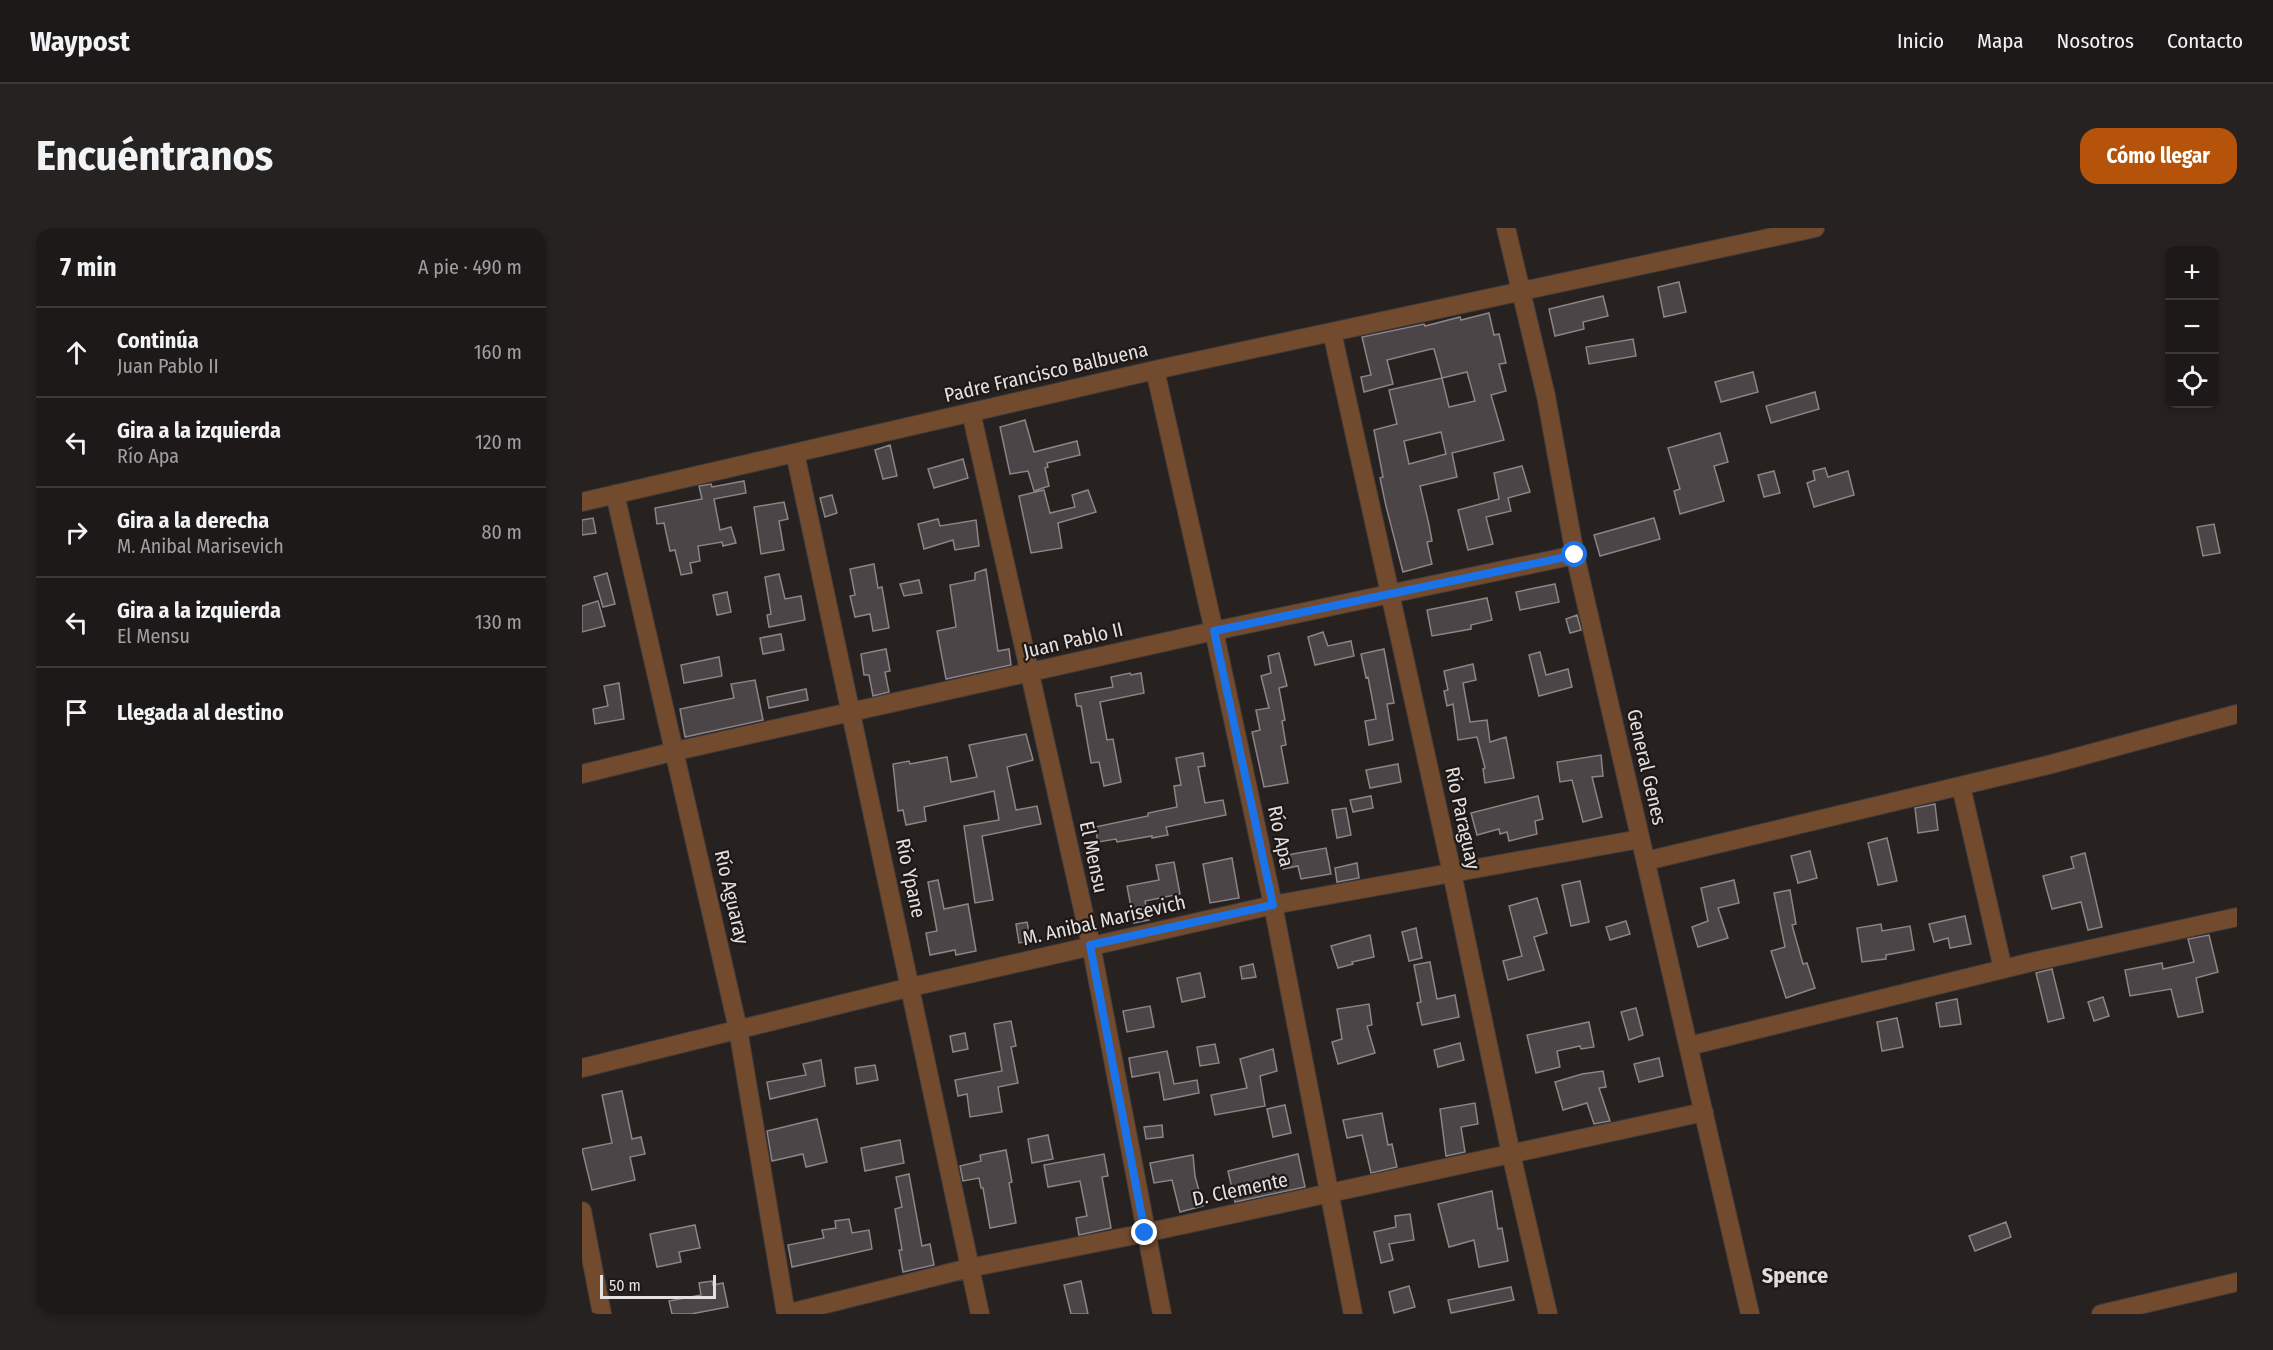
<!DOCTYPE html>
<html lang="es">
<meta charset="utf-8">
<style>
body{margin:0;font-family:"Fira Sans Condensed",sans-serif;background:#252221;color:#f1f3f6}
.controls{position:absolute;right:18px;top:18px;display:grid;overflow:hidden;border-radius:12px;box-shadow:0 3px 9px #0003}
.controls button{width:54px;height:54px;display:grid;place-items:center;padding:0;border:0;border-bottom:2px solid #3b3837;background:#1d1918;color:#f1f3f6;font:30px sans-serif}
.scale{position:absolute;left:18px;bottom:15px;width:116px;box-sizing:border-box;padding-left:6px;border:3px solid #e4e0df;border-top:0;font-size:16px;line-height:21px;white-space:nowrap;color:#e4e0df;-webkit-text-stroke:4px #1e1817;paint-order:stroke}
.stop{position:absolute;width:18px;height:18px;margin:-14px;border:4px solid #1a73e8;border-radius:50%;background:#fff}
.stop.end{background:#1a73e8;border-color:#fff;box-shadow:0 2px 6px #0008}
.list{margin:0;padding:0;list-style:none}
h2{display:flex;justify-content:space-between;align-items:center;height:78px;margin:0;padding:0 24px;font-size:26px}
h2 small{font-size:20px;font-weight:400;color:#a0a0a2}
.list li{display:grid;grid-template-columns:39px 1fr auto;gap:18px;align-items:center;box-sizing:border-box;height:90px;padding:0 24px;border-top:2px solid #3b3837}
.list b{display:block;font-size:22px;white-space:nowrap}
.list p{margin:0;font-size:20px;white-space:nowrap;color:#a0a0a2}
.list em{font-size:20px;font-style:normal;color:#a0a0a2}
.icon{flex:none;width:33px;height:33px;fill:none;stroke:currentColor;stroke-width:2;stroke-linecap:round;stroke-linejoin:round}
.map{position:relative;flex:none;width:1655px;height:1086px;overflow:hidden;border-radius:18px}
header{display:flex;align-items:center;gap:36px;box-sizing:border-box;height:84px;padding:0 30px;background:#1d1918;border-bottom:2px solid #3b3837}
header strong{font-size:28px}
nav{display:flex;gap:33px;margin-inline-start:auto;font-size:21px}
.intro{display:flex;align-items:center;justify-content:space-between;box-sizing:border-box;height:144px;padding:0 36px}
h1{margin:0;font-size:42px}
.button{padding:15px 27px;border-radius:18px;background:#b45309;color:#fff;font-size:21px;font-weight:700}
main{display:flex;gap:36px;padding:0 36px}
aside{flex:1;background:#1d1918;border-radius:18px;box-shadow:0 3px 9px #0003}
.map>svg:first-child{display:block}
</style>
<header>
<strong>Waypost</strong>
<nav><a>Inicio</a><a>Mapa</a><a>Nosotros</a><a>Contacto</a></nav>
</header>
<div class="intro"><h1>Encuéntranos</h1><a class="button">Cómo llegar</a></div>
<main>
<aside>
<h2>7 min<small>A pie · 490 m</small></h2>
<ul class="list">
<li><svg class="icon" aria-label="ahead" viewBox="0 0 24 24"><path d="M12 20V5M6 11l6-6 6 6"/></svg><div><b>Continúa</b><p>Juan Pablo II</p></div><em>160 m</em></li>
<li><svg class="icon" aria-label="left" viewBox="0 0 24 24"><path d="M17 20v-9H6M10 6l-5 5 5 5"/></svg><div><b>Gira a la izquierda</b><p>Río Apa</p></div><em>120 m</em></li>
<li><svg class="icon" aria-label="right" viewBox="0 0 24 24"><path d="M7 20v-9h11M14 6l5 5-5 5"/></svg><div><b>Gira a la derecha</b><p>M. Anibal Marisevich</p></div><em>80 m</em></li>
<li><svg class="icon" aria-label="left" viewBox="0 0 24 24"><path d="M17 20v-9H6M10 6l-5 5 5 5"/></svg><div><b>Gira a la izquierda</b><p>El Mensu</p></div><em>130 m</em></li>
<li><svg class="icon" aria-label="arrive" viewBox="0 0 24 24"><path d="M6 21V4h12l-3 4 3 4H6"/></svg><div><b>Llegada al destino</b></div></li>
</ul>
</aside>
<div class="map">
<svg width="1655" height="1086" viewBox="0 0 1655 1086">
<rect width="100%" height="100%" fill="#272120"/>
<path fill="#4b4547" stroke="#8c8487" stroke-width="1.5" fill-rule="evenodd" d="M 1097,54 L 1104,84 L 1082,89 L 1076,59 Z
M 1021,68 L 1026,88 L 1001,94 L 1002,101 L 973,108 L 967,81 Z
M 907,85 L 912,107 L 917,106 L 924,135 L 917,136 L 924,163 L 909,167 L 922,212 L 870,225 L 875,249 L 838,258 L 847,297 L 850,313 L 845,314 L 850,336 L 821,344 L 804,278 L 798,250 L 801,249 L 792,202 L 815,196 L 807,162 L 860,150 L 852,121 L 849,121 L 805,132 L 811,156 L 782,164 L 779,149 L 789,147 L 780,109 L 842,96 L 843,98 L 878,89 L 879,92 ZM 885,144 L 893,173 L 867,179 L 860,150 ZM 859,204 L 864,226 L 827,236 L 822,213 Z
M 1051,111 L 1054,128 L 1007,136 L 1004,119 Z
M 1171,144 L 1176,164 L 1139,174 L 1133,154 Z
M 1233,164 L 1237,181 L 1189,195 L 1184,178 Z
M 443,192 L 452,224 L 495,213 L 498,227 L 465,235 L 466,239 L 463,240 L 467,258 L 452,263 L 446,243 L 428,246 L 418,199 Z
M 1138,205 L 1146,234 L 1132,238 L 1142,273 L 1098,286 L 1092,263 L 1098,261 L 1086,220 Z
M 308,217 L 315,248 L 301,251 L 293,222 Z
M 381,231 L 386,250 L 352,260 L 346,241 Z
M 940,238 L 948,264 L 926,270 L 929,283 L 904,289 L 911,316 L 886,322 L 876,282 L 917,271 L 912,245 Z
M 1243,240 L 1246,249 L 1266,243 L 1272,267 L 1232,279 L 1225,255 L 1233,252 L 1231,243 Z
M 1192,243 L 1198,265 L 1182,269 L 1176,247 Z
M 162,253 L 164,265 L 132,271 L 138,302 L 149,299 L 154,315 L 141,318 L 140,314 L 116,318 L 118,333 L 108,335 L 110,345 L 99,347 L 93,322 L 88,323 L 82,295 L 75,296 L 73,280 L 120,271 L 117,258 L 129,256 L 130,259 Z
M 462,262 L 468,285 L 493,279 L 490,267 L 506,262 L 514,284 L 476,295 L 480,320 L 449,325 L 437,268 Z
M 250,267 L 255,285 L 243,289 L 238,270 Z
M 202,274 L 206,291 L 197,293 L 202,322 L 179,326 L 172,279 Z
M 11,290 L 14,305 L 0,307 L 0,292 Z
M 1072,290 L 1078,311 L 1018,328 L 1012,307 Z
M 356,291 L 358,298 L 394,292 L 397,318 L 373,322 L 371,312 L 342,321 L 336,296 Z
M 1632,296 L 1638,325 L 1621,328 L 1615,299 Z
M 292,336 L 296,360 L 300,359 L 307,400 L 291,403 L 288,386 L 273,389 L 268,368 L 273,367 L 268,341 Z
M 404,341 L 416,423 L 427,421 L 429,437 L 364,451 L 355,403 L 374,399 L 368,357 L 393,352 L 393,345 Z
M 25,345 L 33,376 L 21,379 L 12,349 Z
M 197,346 L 203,371 L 219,368 L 223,392 L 187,399 L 185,387 L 189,386 L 183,349 Z
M 337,352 L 340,365 L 322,368 L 318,356 Z
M 973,356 L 977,374 L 938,382 L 934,364 Z
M 145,364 L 149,384 L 135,387 L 131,367 Z
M 905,370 L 910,392 L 889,397 L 889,401 L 850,408 L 845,382 Z
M 16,373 L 23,398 L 0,404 L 0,378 Z
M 995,387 L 999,402 L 988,405 L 984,391 Z
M 741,404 L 746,418 L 769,413 L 772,428 L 733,437 L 726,409 Z
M 199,406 L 202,422 L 181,426 L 178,410 Z
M 304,421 L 308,443 L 303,444 L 307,464 L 291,468 L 287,447 L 282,447 L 279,426 Z
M 802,421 L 812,475 L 805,476 L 811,512 L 787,517 L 783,493 L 794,491 L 786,449 L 784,450 L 779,426 Z
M 958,424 L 964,447 L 986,441 L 990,459 L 957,468 L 947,427 Z
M 697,425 L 705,458 L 697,460 L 703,492 L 700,493 L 704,517 L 699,518 L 706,555 L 682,559 L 670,504 L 678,502 L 674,482 L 687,480 L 679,448 L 689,445 L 686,428 Z
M 137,429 L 140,448 L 102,455 L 99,437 Z
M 891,436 L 894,452 L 881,455 L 888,494 L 905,492 L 908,514 L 924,509 L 932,550 L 903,555 L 901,541 L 903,540 L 895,509 L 876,512 L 871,476 L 865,478 L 862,463 L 866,462 L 862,443 Z
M 548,445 L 549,447 L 559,445 L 562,465 L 518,474 L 525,512 L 531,511 L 539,554 L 522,558 L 517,534 L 509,535 L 499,478 L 495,478 L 493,466 L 531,459 L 529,449 Z
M 173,452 L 181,492 L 103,509 L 98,481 L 152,470 L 149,456 Z
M 37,455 L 42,491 L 13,496 L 11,481 L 26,478 L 22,458 Z
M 224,461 L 226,472 L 187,480 L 185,469 Z
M 444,506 L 451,532 L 425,539 L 434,582 L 455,578 L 459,596 L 400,608 L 411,672 L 393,675 L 382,598 L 417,592 L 412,563 L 342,579 L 344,593 L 324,597 L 321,582 L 316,583 L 311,536 L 327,533 L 328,536 L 365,529 L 369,554 L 395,549 L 387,517 Z
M 621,525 L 623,538 L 616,539 L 623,575 L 641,572 L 644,587 L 584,599 L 586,607 L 570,610 L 570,608 L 535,614 L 534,611 L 516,614 L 513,599 L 566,588 L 566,585 L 595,579 L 592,558 L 599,557 L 594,530 Z
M 1019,527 L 1021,548 L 1010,549 L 1020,589 L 1001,594 L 990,552 L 978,554 L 975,534 Z
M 816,536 L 819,554 L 788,560 L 784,542 Z
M 789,568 L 791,580 L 771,584 L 768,572 Z
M 956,568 L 961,591 L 953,593 L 955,606 L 927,613 L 925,604 L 918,606 L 917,601 L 895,607 L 889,585 Z
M 1353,576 L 1356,602 L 1336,605 L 1333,580 Z
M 764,580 L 769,607 L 755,610 L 750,582 Z
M 1305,610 L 1315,653 L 1296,657 L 1286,615 Z
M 744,620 L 749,646 L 719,651 L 716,638 L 701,641 L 699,628 Z
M 1228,623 L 1235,650 L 1216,655 L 1209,628 Z
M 1503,625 L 1520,699 L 1506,702 L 1499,674 L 1470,681 L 1461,648 L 1492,640 L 1489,629 Z
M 650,630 L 657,670 L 628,675 L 621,636 Z
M 592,634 L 598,666 L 563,673 L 567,692 L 552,695 L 545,658 L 577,652 L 574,637 Z
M 775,635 L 777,650 L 755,654 L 753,640 Z
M 356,652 L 362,681 L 386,676 L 394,723 L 374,727 L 373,722 L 348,727 L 344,705 L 355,703 L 346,654 Z
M 1152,652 L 1157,675 L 1136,680 L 1146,710 L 1116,719 L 1110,699 L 1126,693 L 1119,660 Z
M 998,653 L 1007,694 L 989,698 L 980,657 Z
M 1208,662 L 1214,696 L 1210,697 L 1221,736 L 1225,735 L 1233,760 L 1204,770 L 1189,723 L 1203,719 L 1192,665 Z
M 955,670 L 965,705 L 952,709 L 962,742 L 926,752 L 921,733 L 940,728 L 927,678 Z
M 1383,688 L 1389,716 L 1368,720 L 1366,710 L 1352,714 L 1347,696 Z
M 1044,693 L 1048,706 L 1028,712 L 1024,699 Z
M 445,694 L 449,713 L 437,715 L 434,696 Z
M 1299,696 L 1300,703 L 1328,698 L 1332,722 L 1304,727 L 1304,731 L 1280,734 L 1275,700 Z
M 834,700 L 840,730 L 827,733 L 820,704 Z
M 788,707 L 792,729 L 770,734 L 771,736 L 756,740 L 749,718 Z
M 1627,707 L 1636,744 L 1614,750 L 1621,784 L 1596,789 L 1589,761 L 1548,768 L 1543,742 L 1580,735 L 1581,741 L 1612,734 L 1606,711 Z
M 848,734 L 855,771 L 873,767 L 877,789 L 840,797 L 835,775 L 839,774 L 832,737 Z
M 671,736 L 674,749 L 660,751 L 658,739 Z
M 1470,741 L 1482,790 L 1466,794 L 1454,745 Z
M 618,745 L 623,769 L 600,774 L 595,750 Z
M 1521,769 L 1527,788 L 1512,793 L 1506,774 Z
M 1375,771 L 1379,796 L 1358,799 L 1354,775 Z
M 787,776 L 790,797 L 785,798 L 793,825 L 756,836 L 750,814 L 760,811 L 755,781 Z
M 568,778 L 572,799 L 545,804 L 541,783 Z
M 1054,780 L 1061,807 L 1047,812 L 1039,784 Z
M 1315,790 L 1321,819 L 1300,823 L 1295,794 Z
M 429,793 L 434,818 L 429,819 L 436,855 L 416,859 L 420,884 L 388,889 L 385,866 L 376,868 L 373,852 L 420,843 L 412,796 Z
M 1007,794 L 1012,819 L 999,821 L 998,818 L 975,823 L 978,839 L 954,845 L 945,807 Z
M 383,805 L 386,821 L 371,824 L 368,808 Z
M 878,815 L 882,832 L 856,839 L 852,822 Z
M 633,816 L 637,835 L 618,838 L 615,819 Z
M 691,821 L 695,843 L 678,848 L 683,878 L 633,887 L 629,867 L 665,860 L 658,831 Z
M 585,823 L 592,856 L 615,852 L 617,865 L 582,872 L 577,844 L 550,849 L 547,830 Z
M 1077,830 L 1081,848 L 1057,854 L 1052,836 Z
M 239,832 L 243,858 L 188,871 L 185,854 L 224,847 L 221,836 Z
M 293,837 L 296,852 L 275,856 L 273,840 Z
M 1021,843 L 1024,859 L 1017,860 L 1028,893 L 1012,896 L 1005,875 L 981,882 L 973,854 L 1000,846 Z
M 40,863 L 50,911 L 59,909 L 63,926 L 48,929 L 53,952 L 10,962 L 0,921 L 30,915 L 20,867 Z
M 893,875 L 896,896 L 879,899 L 883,924 L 864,928 L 858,881 Z
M 703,877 L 709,905 L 691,909 L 685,881 Z
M 800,885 L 806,917 L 810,916 L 815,939 L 789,945 L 780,907 L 765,910 L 761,892 Z
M 235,891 L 245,934 L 224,939 L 221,926 L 190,933 L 185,903 Z
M 580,897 L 581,909 L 564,911 L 562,899 Z
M 466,907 L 471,931 L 450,935 L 446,911 Z
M 318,912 L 322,935 L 283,943 L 279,920 Z
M 424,922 L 430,954 L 427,955 L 434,995 L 408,1000 L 401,960 L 399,960 L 397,950 L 381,953 L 378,938 L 399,933 L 398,927 Z
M 522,926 L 526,948 L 520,949 L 529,1000 L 497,1007 L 494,990 L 505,988 L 498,953 L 466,959 L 462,937 Z
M 716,926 L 723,959 L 653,974 L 646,943 Z
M 611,927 L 613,948 L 621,978 L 598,984 L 590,952 L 572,955 L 568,935 Z
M 327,946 L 340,1018 L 348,1016 L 352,1037 L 321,1044 L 317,1022 L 320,1022 L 313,981 L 320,979 L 314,949 Z
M 910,963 L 916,1001 L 920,1000 L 926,1033 L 897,1039 L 892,1012 L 867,1019 L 856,976 Z
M 828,986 L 832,1012 L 807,1016 L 811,1032 L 799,1035 L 792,1004 L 814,999 L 813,988 Z
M 267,991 L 270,1005 L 287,1002 L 290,1021 L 210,1039 L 206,1017 L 242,1010 L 240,1002 L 254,1000 L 253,993 Z
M 1424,994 L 1429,1009 L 1393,1023 L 1387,1008 Z
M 113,997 L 118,1020 L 97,1024 L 99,1034 L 75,1039 L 68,1006 Z
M 130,1053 L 131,1057 L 141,1055 L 146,1079 L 109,1086 L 90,1086 L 87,1073 L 119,1067 L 117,1055 Z
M 499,1053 L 506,1086 L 489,1086 L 482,1057 Z
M 827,1058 L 833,1079 L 812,1085 L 807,1064 Z
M 929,1059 L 932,1072 L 869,1085 L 866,1072 Z"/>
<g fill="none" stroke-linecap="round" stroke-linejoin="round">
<defs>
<path id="minor" d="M 924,0 L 964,168 L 993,327 L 1168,1086
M 750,104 L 870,645 L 929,926 L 966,1086
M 573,142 L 632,403 L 691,677 L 771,1086
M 389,184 L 509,717 L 580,1086
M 213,225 L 398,1086
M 33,266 L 156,801 L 204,1086
M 0,274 L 573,142 L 1233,0
M 0,546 L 94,523 L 632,403 L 993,327
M 1379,558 L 1421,741
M 1064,633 L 1466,537 L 1655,486
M 1107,818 L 1450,734 L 1655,689
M 0,840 L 329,759 L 691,677 L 1058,611
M 0,983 L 20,1086
M 204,1086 L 387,1040 L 563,1005 L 1122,884
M 1519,1086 L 1655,1054"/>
</defs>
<use href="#minor" stroke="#413c3b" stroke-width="20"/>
<use href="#minor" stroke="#724b2e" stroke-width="18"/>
</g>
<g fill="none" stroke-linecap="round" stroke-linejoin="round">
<path stroke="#1a73e8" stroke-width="8" d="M 563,1005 L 508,717 L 691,677 L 632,403 L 993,327"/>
</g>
<g text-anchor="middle" stroke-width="4.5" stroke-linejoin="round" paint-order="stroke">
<g font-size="20" fill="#e4e0df" stroke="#1e1817">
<text transform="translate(464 144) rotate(-13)" y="7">Padre Francisco Balbuena</text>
<text transform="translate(491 412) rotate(-13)" y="7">Juan Pablo II</text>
<text transform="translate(1065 539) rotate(77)" y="7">General Genes</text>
<text transform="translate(881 590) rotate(78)" y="7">Río Paraguay</text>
<text transform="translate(699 608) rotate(78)" y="7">Río Apa</text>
<text transform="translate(512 629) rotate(78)" y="7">El Mensu</text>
<text transform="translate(329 650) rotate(78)" y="7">Río Ypane</text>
<text transform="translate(150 669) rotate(77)" y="7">Río Aguaray</text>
<text transform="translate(522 692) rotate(-13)" y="7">M. Anibal Marisevich</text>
<text transform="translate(658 961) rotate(-12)" y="7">D. Clemente</text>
</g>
<g font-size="22" font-weight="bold" fill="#e3dada" stroke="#1e1817">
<text x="1213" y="1055">Spence</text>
</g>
</g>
</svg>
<div class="controls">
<button>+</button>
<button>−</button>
<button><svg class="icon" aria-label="locate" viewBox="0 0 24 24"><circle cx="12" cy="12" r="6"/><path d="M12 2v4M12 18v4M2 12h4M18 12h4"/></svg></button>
</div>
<div class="scale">50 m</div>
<div class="stop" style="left:993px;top:327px"></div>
<div class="stop end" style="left:563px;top:1005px"></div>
</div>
</main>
